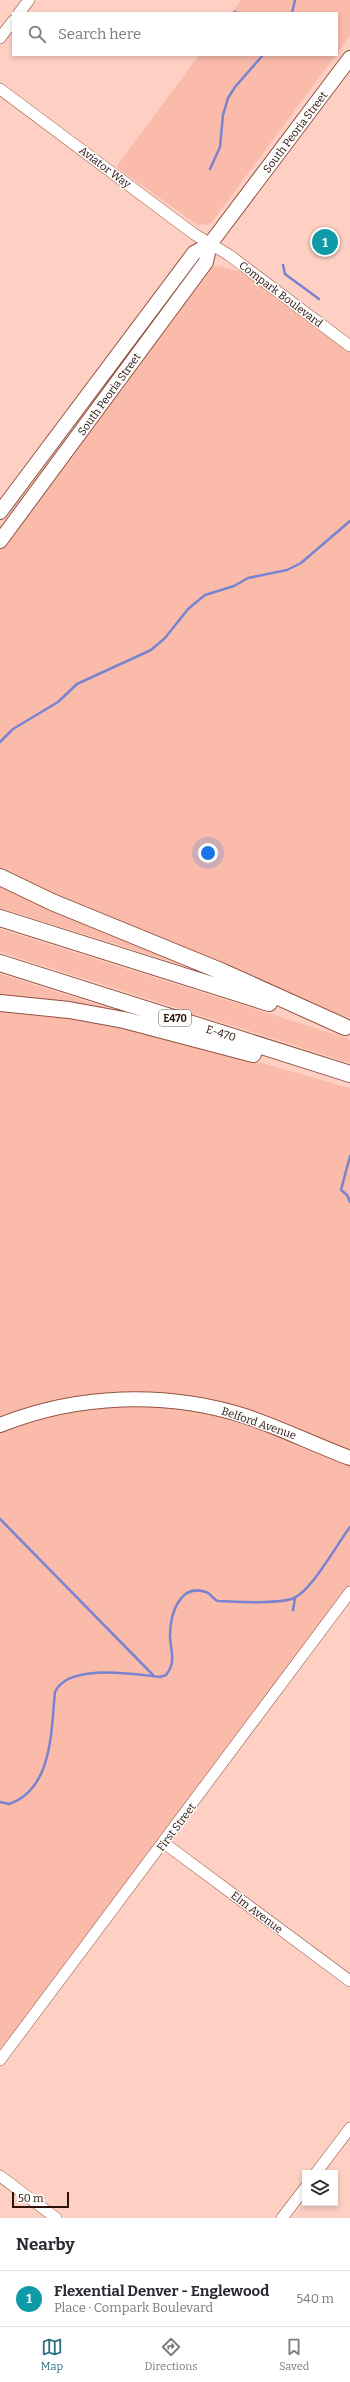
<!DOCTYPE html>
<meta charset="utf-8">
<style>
body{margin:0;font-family:Bitter,serif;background:#f7f7f7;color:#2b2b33}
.controls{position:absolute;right:12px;bottom:12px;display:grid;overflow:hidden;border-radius:0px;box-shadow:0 2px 6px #0003}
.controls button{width:36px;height:36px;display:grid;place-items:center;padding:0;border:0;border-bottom:1px solid #e1e1e2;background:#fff;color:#2b2b33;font:20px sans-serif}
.scale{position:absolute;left:12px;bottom:10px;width:57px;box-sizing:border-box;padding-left:4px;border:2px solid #2d120b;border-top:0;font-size:11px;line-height:14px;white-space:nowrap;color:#2d120b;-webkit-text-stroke:3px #fdfdfd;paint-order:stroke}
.you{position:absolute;left:208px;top:853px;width:14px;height:14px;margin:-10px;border:3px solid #fff;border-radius:50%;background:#1a73e8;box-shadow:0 0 0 6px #1a73e833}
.badge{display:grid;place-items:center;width:26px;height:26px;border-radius:50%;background:#2b6f7f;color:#fff;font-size:13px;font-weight:700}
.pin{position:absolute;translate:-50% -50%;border:2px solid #fff;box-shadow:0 1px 4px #0006}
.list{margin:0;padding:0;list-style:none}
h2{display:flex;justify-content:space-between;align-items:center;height:52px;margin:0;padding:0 16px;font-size:17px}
h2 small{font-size:13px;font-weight:400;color:#7c7c81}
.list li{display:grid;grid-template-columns:26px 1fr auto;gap:12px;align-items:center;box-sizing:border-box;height:56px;padding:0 16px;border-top:1px solid #e1e1e2}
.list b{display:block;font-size:15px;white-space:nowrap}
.list p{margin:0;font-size:13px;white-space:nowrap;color:#7c7c81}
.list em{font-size:13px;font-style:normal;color:#7c7c81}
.icon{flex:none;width:22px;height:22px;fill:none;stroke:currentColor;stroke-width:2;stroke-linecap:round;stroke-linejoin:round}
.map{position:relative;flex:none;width:350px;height:2218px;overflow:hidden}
.search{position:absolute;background:#fff;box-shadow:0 2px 6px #0003;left:12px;right:12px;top:12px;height:44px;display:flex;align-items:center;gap:10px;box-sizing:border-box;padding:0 14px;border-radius:0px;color:#7c7c81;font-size:15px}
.sheet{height:108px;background:#fff}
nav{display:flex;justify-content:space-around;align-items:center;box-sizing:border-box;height:56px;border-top:1px solid #e1e1e2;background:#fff;font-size:11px;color:#7c7c81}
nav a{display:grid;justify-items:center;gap:2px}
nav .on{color:#2b6f7f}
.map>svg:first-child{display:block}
</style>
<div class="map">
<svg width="350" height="2218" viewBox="0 0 350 2218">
<rect width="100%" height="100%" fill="#fed0c4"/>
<path fill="#fabbaa" d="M 241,0 L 350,0 L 350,36 L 337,54 L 337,13 L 231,13 Z
M 199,55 L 336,55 L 212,222 L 208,225 L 202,224 L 199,226 L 116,167 Z
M 218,266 L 243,272 L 350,352 L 350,1018 L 328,1011 L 63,898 L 0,868 L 0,548 L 211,267 Z
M 0,883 L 192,968 L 0,908 Z
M 0,929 L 350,1039 L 350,1063 L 0,952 Z
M 0,974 L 130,1015 L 0,998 Z
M 0,1009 L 83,1018 L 227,1053 L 350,1088 L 350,1452 L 181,1397 L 0,1420 Z
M 120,1406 C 149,1406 178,1407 206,1413 C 256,1424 303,1446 350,1465 L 350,1587 L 0,2052 L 0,1432 L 66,1412 Z"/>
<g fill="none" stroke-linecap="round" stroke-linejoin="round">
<path stroke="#7884d0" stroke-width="2.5" d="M 235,12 L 236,13
M 292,13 L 295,0
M 210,169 L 220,147 L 223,115 L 228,98 L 235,87 L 263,55
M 283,265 L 285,274 L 319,299
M 0,742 L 13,729 L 58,702 L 77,684 L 151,650 L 165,638 L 188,609 L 205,595 L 234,586 L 248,578 L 287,570 L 301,563 L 350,521
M 350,1156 L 341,1190 L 347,1195 L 350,1202
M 0,1519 L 154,1676
M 293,1610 L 295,1598
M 0,1802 L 9,1804 C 53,1789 51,1730 55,1692 C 68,1663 134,1674 160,1677 L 166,1675 C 169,1671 172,1667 172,1661 C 173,1653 170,1644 170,1636 C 170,1615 179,1583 206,1592 C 212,1594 213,1600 218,1601 C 234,1602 281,1604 294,1598 C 312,1590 337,1544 350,1527"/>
<defs>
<path id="minor" d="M 19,13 L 29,0
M 0,38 L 13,21
M 0,89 L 194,234 L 229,255 L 350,346
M 164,1843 L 350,1981
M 0,2060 L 350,1592
M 316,2173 L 350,2128
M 0,2176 L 56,2218
M 282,2218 L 305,2188"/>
<path id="major" d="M 0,512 L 194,253 L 210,244 L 350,58
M 0,541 L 206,262 L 210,244
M 0,1425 C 78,1394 165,1391 245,1416 C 281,1428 315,1445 350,1458"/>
<path id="highway" d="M 0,877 L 52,902 L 223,972 L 345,1027
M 0,918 L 269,1003
M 0,963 L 350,1074
M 0,1003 L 69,1010 L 124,1020 L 253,1054"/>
</defs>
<use href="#minor" stroke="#935240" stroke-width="12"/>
<use href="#major" stroke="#935240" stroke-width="16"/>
<use href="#highway" stroke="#935240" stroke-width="18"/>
<use href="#minor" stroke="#fff" stroke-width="11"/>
<use href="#major" stroke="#fff" stroke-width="14"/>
<use href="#highway" stroke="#fff" stroke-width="16"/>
</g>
<g text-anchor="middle" stroke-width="3" stroke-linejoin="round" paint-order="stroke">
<rect fill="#fdfdfd" stroke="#6b5854" stroke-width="1" x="159" y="1010" width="32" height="16" rx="3"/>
<g font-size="10" font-weight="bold" fill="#2d120b">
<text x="175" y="1022">E470</text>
</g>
<g font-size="11" fill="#2d120b" stroke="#fdfdfd">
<text transform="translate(295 132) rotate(-53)" y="4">South Peoria Street</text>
<text transform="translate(105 167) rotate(37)" y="4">Aviator Way</text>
<text transform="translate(281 294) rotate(37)" y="4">Compark Boulevard</text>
<text transform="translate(109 394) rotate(-54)" y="4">South Peoria Street</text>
<text transform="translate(221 1033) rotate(17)" y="4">E-470</text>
<text transform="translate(259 1423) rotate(19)" y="4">Belford Avenue</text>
<text transform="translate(176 1827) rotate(-53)" y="4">First Street</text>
<text transform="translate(257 1912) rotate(37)" y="4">Elm Avenue</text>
</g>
</g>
</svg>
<div class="controls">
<button><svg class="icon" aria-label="layers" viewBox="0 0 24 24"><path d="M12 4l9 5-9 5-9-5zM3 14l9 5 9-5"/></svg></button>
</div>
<div class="scale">50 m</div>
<div class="you"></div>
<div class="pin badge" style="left:325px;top:242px;background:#0f9aa8">1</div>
<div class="search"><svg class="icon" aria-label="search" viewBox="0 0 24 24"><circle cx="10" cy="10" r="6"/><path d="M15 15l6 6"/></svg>Search here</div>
</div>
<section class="sheet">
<h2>Nearby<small></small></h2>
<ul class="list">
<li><span class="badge" style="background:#0f9aa8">1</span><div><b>Flexential Denver - Englewood</b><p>Place · Compark Boulevard</p></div><em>540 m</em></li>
</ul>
</section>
<nav>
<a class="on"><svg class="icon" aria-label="map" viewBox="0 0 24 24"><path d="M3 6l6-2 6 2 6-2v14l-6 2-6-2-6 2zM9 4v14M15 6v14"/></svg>Map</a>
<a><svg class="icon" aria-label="directions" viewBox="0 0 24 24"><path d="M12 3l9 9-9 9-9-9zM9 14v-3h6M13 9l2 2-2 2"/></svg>Directions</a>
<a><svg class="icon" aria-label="saved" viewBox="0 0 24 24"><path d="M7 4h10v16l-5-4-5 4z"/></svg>Saved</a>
</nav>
